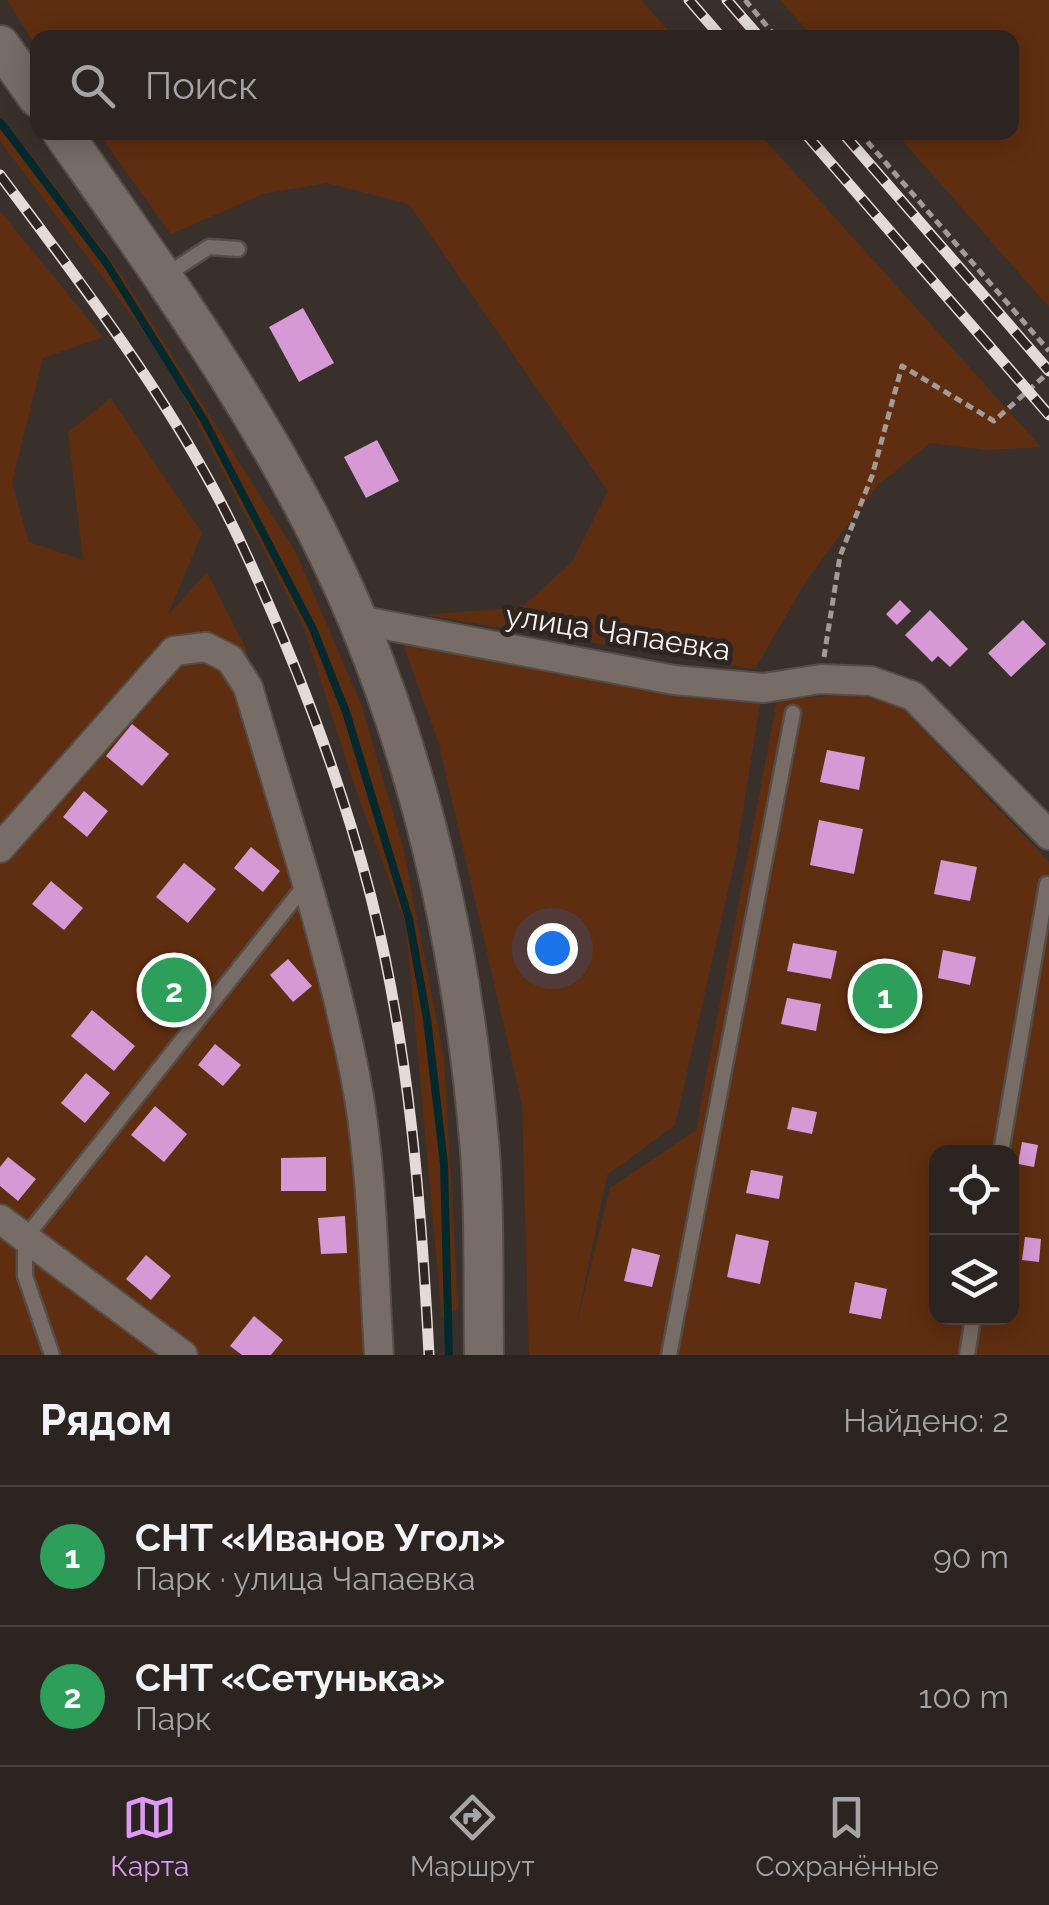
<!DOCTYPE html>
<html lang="ru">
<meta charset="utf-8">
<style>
body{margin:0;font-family:Raleway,sans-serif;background:#342c29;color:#f1f3f6}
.controls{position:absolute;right:30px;bottom:30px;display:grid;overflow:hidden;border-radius:20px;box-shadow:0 5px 25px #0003}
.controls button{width:90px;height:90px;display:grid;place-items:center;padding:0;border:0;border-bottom:2px solid #48413e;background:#2c2420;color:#f1f3f6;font:50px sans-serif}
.you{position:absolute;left:552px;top:948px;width:35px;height:35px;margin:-25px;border:8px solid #fff;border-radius:50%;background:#1a73e8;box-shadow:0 0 0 15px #1a73e833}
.badge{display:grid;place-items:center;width:65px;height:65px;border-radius:50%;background:#dd99f3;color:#fff;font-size:32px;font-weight:700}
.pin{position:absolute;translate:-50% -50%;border:5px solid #fff;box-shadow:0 2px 10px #0006}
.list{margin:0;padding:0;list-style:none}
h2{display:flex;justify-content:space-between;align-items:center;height:130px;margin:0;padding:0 40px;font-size:42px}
h2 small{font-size:32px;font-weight:400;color:#a6a4a5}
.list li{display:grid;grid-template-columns:65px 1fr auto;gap:30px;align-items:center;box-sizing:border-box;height:140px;padding:0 40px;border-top:2px solid #48413e}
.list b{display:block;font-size:38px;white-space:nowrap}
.list p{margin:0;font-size:32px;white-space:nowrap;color:#a6a4a5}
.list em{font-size:32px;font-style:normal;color:#a6a4a5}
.icon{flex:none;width:55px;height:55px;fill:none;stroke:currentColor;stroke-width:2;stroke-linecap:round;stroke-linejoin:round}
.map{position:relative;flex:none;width:1049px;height:1355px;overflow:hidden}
.search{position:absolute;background:#2c2420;box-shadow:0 5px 25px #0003;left:30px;right:30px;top:30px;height:110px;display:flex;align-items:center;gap:25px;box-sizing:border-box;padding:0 35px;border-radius:20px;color:#a6a4a5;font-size:38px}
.sheet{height:410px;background:#2c2420}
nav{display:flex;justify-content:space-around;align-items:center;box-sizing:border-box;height:140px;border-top:2px solid #48413e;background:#2c2420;font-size:28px;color:#a6a4a5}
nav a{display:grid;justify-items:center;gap:5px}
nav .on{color:#dd99f3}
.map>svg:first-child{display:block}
</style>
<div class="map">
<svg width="1049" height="1355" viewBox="0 0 1049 1355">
<rect width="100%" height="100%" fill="#3a302b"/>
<path fill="#5f2e10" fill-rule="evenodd" d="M 7,0 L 641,0 L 674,37 L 38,38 L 37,48 Z
M 780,0 L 1049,0 L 1049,307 L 896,133 L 1012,132 L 1012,38 L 813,37 Z
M 0,115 L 119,271 L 296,553 L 361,704 L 403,847 L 444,1058 L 458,1308 L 442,1319 L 406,925 L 353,782 L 304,627 L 165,360 L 0,141 Z
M 98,133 L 759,133 L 1041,447 L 988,450 L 930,443 L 877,486 L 806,581 L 755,669 L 424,615 L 522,607 L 572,562 L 608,491 L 409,204 L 327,183 L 263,194 L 171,234 Z
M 0,211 L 103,337 L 43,358 L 12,483 L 29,542 L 83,560 L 68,432 L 111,398 L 202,533 L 168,615 L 207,572 L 245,647 L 336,938 L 391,1355 L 0,1355 Z
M 403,644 L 760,703 L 736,855 L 675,1125 L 607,1175 L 576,1326 L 610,1188 L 696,1130 L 777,700 L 856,694 L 902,708 L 1049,862 L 1049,1355 L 529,1355 L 522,1104 L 439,744 ZM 936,1152 L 1012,1152 L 1012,1318 L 936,1318 Z"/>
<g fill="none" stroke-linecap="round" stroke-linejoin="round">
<path stroke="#00292d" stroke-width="8" d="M 0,122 L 107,264 L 204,420 L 313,629 L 346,712 L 409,919 L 427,1019 L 444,1164 L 449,1355"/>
</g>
<path fill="#d799d6" d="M 303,308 L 334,363 L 299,382 L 269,327 Z
M 377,440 L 399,481 L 366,498 L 344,457 Z
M 900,600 L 911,611 L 897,625 L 886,614 Z
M 930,610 L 968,649 L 950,667 L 938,656 L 932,662 L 905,635 Z
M 1023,620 L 1046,644 L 1011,677 L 988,653 Z
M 132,724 L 169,754 L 142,786 L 106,756 Z
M 827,750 L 865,757 L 859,790 L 820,782 Z
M 84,791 L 108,811 L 87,837 L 63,817 Z
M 819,820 L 863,829 L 854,874 L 810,865 Z
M 251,847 L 280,871 L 263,892 L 234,868 Z
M 941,860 L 977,867 L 970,901 L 934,894 Z
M 184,863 L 216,889 L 188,923 L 156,897 Z
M 51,881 L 83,908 L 64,930 L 32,904 Z
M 793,943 L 837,951 L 831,979 L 787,971 Z
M 943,950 L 976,957 L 970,985 L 938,978 Z
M 288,959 L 312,986 L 293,1002 L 270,975 Z
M 164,976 L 185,993 L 170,1011 L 148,994 Z
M 787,998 L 821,1004 L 816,1031 L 781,1024 Z
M 92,1010 L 135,1046 L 114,1071 L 71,1036 Z
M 215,1044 L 241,1065 L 223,1086 L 198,1065 Z
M 86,1073 L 110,1093 L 85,1123 L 61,1103 Z
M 155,1106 L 187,1134 L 164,1162 L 131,1135 Z
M 792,1107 L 817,1112 L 812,1134 L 787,1129 Z
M 1022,1142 L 1038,1145 L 1034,1167 L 1018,1164 Z
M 8,1157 L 36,1179 L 18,1201 L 0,1186 L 0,1167 Z
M 326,1157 L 326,1191 L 281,1191 L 281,1158 Z
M 751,1170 L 783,1176 L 779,1199 L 746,1193 Z
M 345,1216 L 347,1253 L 321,1254 L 318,1218 Z
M 736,1234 L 769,1241 L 760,1284 L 727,1277 Z
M 1025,1237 L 1041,1239 L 1039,1262 L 1022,1260 Z
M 632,1248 L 660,1255 L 652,1287 L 624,1281 Z
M 146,1255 L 171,1276 L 151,1300 L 126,1279 Z
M 855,1282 L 887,1289 L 881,1319 L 849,1313 Z
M 254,1316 L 283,1340 L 271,1355 L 242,1355 L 230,1346 Z"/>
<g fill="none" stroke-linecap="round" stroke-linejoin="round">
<defs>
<path id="service" d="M 163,277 L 209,247 L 238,249
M 1001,1152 L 1047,884
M 52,1355 L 25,1276 L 25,1238 L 306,884
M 669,1355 L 793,713
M 967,1355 L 973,1318"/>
<path id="minor" d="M 358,620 L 674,680 L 764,688 L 821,679 L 871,681 L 913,696 L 1049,835
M 0,848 L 174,651 L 206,647 L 230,659 L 248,687 C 286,815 329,944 355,1075 C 373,1166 373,1262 379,1355
M 0,1219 L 183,1355"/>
<path id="secondary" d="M 0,45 L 38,98
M 62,132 C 171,288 286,446 359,623 C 428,790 465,971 480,1151 C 485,1218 483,1287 484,1355"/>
</defs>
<use href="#service" stroke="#554d48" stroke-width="19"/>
<use href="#minor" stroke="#554d48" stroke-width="32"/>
<use href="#secondary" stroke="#554d48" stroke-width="42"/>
<path stroke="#a49b97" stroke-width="5" stroke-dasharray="8 5" stroke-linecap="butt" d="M 745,0 L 777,38
M 859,132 L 1049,351
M 824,657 L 840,556 L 872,476 L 902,366 L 994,421 L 1049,372"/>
<use href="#service" stroke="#786c66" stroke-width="14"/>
<use href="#minor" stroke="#786c66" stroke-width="28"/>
<use href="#secondary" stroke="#786c66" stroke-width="38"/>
<defs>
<path id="rail" d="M 689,0 L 722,38
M 727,0 L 760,38
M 804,132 L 1049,415
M 842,132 L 1049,371
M 0,175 C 90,295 185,419 247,556 C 297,665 341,781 371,897 C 409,1047 421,1202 429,1355"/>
</defs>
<use href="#rail" stroke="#e2dbd7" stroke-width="11"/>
<use href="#rail" stroke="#302621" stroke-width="8" stroke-dasharray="22" stroke-linecap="butt"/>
</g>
<g text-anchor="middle" stroke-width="10" stroke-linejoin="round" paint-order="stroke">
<g font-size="30" fill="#faf3f0" stroke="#302621">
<text transform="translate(618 633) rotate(9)" y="10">улица Чапаевка</text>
</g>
</g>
</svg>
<div class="controls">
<button><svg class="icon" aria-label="locate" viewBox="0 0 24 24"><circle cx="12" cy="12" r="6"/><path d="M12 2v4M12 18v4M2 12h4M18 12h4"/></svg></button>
<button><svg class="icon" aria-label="layers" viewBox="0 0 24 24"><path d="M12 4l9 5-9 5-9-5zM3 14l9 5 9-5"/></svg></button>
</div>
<div class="you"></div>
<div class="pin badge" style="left:885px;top:996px;background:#2e9e5b">1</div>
<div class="pin badge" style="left:174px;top:990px;background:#2e9e5b">2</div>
<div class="search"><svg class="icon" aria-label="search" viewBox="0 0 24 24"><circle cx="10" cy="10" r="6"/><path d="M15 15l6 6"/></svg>Поиск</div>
</div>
<section class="sheet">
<h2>Рядом<small>Найдено: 2</small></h2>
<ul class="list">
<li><span class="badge" style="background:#2e9e5b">1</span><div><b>СНТ «Иванов Угол»</b><p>Парк · улица Чапаевка</p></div><em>90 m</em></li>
<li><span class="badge" style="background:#2e9e5b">2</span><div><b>СНТ «Сетунька»</b><p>Парк</p></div><em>100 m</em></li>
</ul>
</section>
<nav>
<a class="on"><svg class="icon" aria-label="map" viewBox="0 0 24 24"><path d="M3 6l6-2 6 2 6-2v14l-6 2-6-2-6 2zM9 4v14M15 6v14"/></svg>Карта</a>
<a><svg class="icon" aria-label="directions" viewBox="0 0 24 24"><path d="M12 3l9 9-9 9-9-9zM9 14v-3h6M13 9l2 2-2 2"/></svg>Маршрут</a>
<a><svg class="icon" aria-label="saved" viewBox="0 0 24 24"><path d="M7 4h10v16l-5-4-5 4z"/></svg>Сохранённые</a>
</nav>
